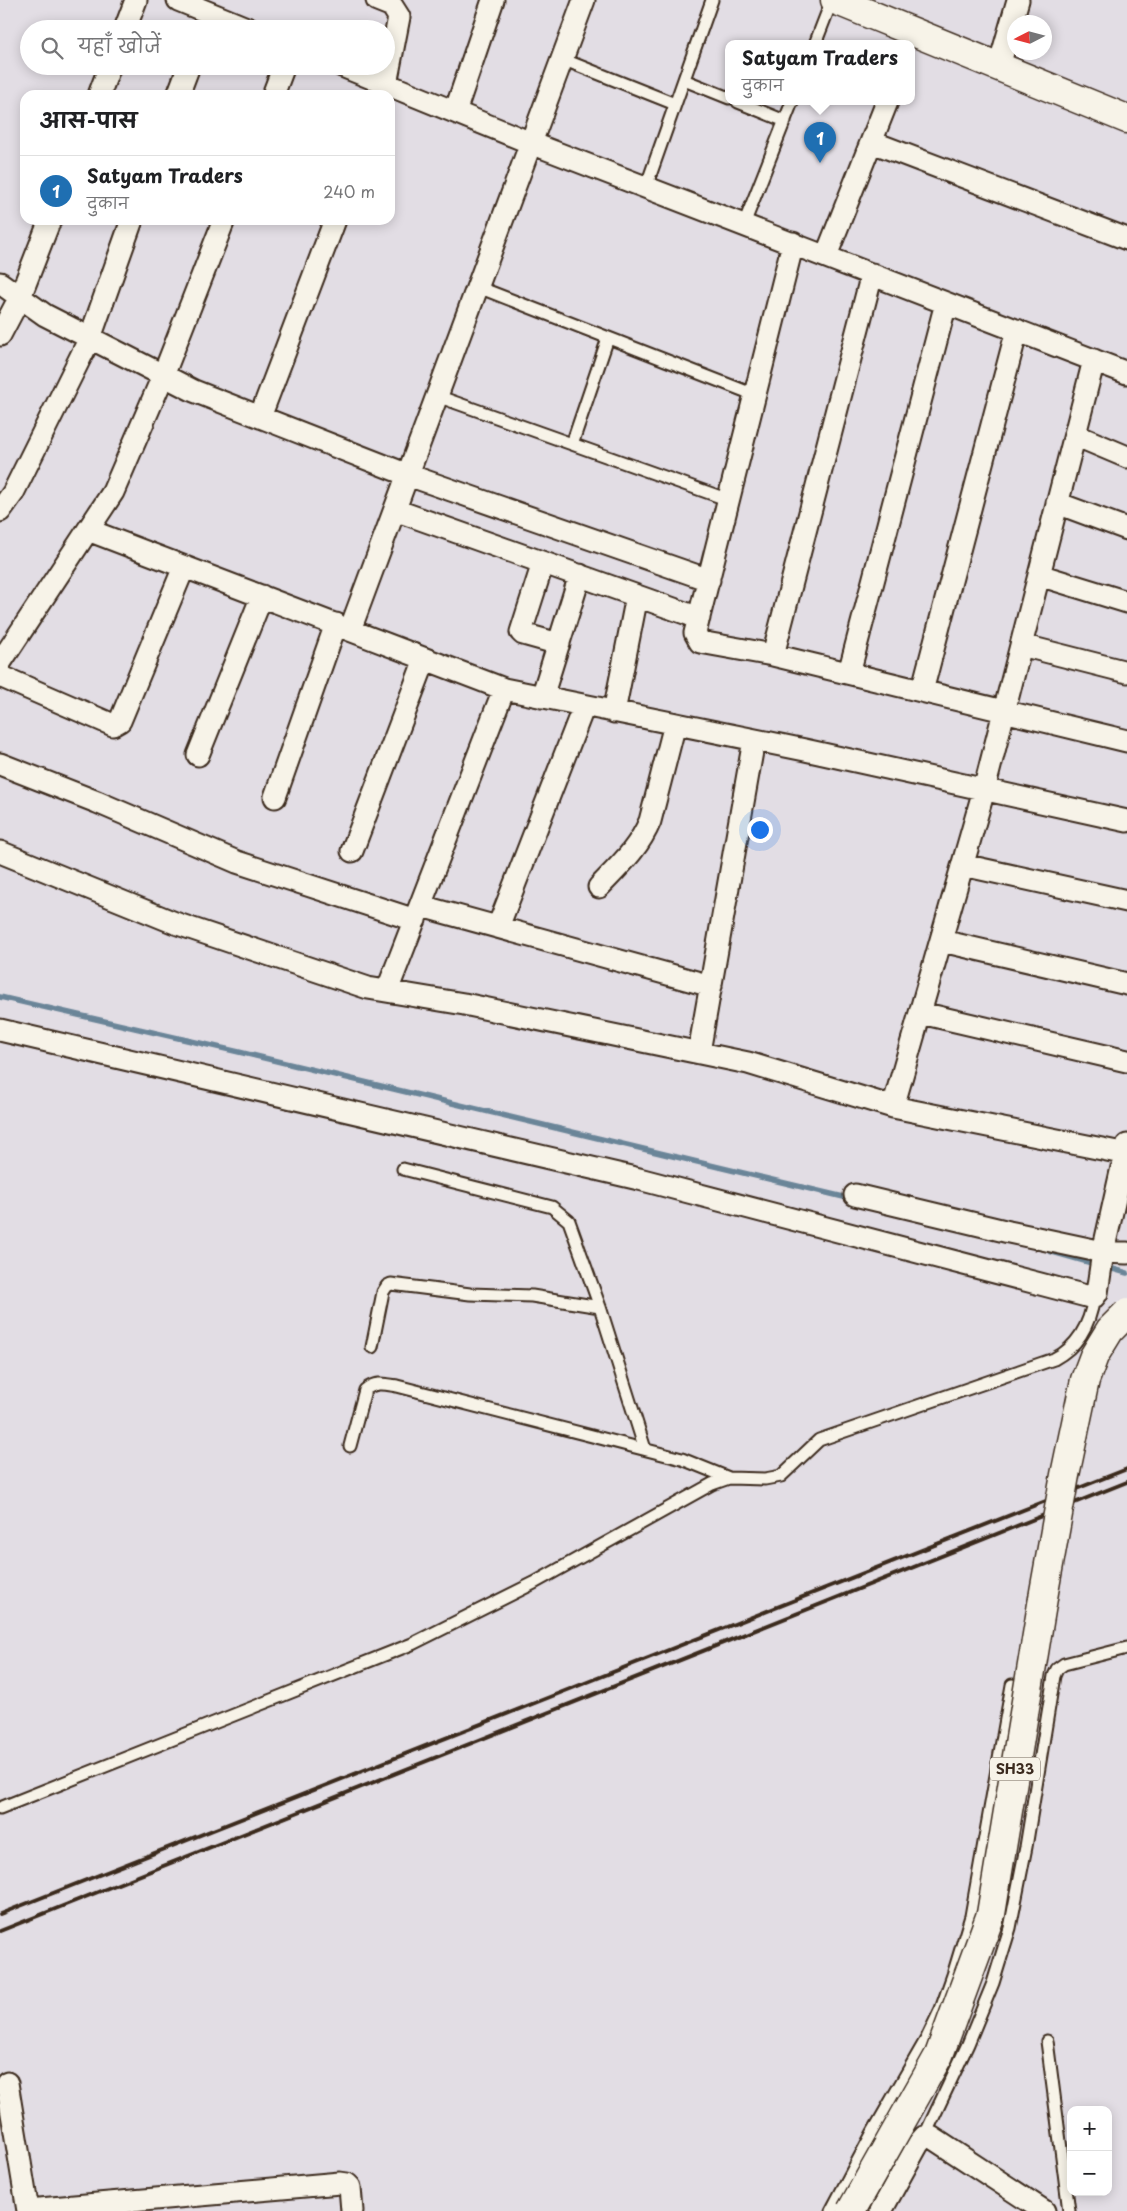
<!DOCTYPE html>
<html lang="hi">
<meta charset="utf-8">
<style>
body{margin:0;font-family:"Playpen Sans","Playpen Sans Deva",sans-serif;background:#f6f6f6;color:#202124}
.controls{position:absolute;right:15px;bottom:15px;display:grid;overflow:hidden;border-radius:10px;box-shadow:0 2px 12px #0003}
.controls button{width:45px;height:45px;display:grid;place-items:center;padding:0;border:0;border-bottom:1px solid #e0e0e0;background:#fff;color:#202124;font:25px sans-serif}
.compass{position:absolute;left:1007px;top:15px;width:45px;height:45px;border-radius:50%;background:#fff;box-shadow:0 2px 12px #0003;rotate:264deg}
.you{position:absolute;left:759px;top:829px;width:18px;height:18px;margin:-12px;border:4px solid #fff;border-radius:50%;background:#1a73e8;box-shadow:0 0 0 8px #1a73e833}
.badge{display:grid;place-items:center;width:32px;height:32px;border-radius:50%;background:#1f6fb2;color:#fff;font-size:16px;font-weight:700}
.pin{position:absolute;translate:-50% -41px;filter:drop-shadow(0 1px 2px #0008)}
.pin::after{content:'';position:absolute;top:26px;width:18px;height:15px;background:inherit;clip-path:polygon(0 0,100% 0,50% 100%)}
.popup{position:absolute;left:725px;top:40px;width:190px;height:65px;box-sizing:border-box;display:grid;place-content:center;border-radius:10px;background:#fff;filter:drop-shadow(0 1px 4px #0005);font-size:16px;white-space:nowrap;color:#757577}
.popup b{font-size:19px;color:#202124}
.popup::after{content:'';position:absolute;left:50%;top:100%;margin-left:-10px;border:10px solid transparent;border-top-color:#fff}
.list{margin:0;padding:0;list-style:none}
h2{display:flex;justify-content:space-between;align-items:center;height:65px;margin:0;padding:0 20px;font-size:21px}
h2 small{font-size:16px;font-weight:400;color:#757577}
.list li{display:grid;grid-template-columns:32px 1fr auto;gap:15px;align-items:center;box-sizing:border-box;height:70px;padding:0 20px;border-top:1px solid #e0e0e0}
.list b{display:block;font-size:19px;white-space:nowrap}
.list p{margin:0;font-size:16px;white-space:nowrap;color:#757577}
.list em{font-size:16px;font-style:normal;color:#757577}
.icon{flex:none;width:28px;height:28px;fill:none;stroke:currentColor;stroke-width:2;stroke-linecap:round;stroke-linejoin:round}
.map{position:relative;flex:none;width:1127px;height:2211px;overflow:hidden}
.search{position:absolute;background:#fff;box-shadow:0 2px 12px #0003;left:20px;top:20px;width:375px;height:55px;display:flex;align-items:center;gap:12px;box-sizing:border-box;padding:0 18px;border-radius:28px;color:#757577;font-size:19px}
.panel{position:absolute;background:#fff;box-shadow:0 2px 12px #0003;left:20px;top:90px;width:375px;height:135px;border-radius:15px}
.map>svg:first-child{display:block}
</style>
<div class="map">
<svg width="1127" height="2211" viewBox="0 0 1127 2211">
<rect width="100%" height="100%" fill="#e2dde4"/>
<filter id="ink" filterUnits="userSpaceOnUse"><feTurbulence type="fractalNoise" baseFrequency=".02" numOctaves="2"/><feDisplacementMap in="SourceGraphic" scale="10" xChannelSelector="R" yChannelSelector="G"/><feConvolveMatrix kernelMatrix="1 2 1 2 8 2 1 2 1" color-interpolation-filters="sRGB"/></filter>
<g filter="url(#ink)">
<g fill="none" stroke-linecap="round" stroke-linejoin="round">
<path stroke="#6b8598" stroke-width="5.5" d="M 0,997 L 239,1052 L 852,1199
M 1049,1251 L 1127,1273"/>
<defs>
<path id="service" d="M 815,44 L 832,0
M 562,59 L 675,104
M 684,80 L 729,98
M 738,102 L 785,121
M 646,187 L 712,0
M 744,224 L 792,102
M 478,287 L 755,395
M 437,396 L 729,500
M 572,444 L 608,338
M 403,1169 L 552,1207 L 569,1221 L 600,1307 L 645,1449
M 372,1347 L 383,1292 L 387,1286 L 391,1284 L 470,1294 L 532,1296 L 600,1307
M 350,1446 L 365,1390 C 375,1381 385,1384 397,1386 L 682,1459 L 729,1478
M 0,1808 L 412,1644 L 534,1583 L 712,1484 L 729,1478 L 765,1479 L 781,1476 L 819,1440 L 1054,1359 C 1079,1346 1090,1324 1094,1297
M 1047,2041 L 1069,2211
M 924,2137 L 968,2044 L 993,1983 L 1010,1928 L 1026,1847 L 1054,1676 L 1057,1669 L 1064,1664 L 1127,1648
M 831,2211 L 873,2132 L 927,2038 L 941,2009 L 953,1975 L 971,1916 L 1012,1685"/>
<path id="minor" d="M 178,0 L 249,29
M 377,0 L 392,6 L 399,17 L 386,84 L 382,95
M 125,29 L 136,0
M 342,66 L 531,143 L 1127,373
M 999,66 L 1018,0
M 99,95 L 110,66
M 178,95 L 189,66
M 273,95 L 284,66
M 455,112 L 493,0
M 872,142 L 1127,239
M 793,243 L 695,633 L 700,642 L 773,655 L 1127,741
M 826,256 L 887,102
M 0,283 L 45,315 L 194,391 L 408,475 L 709,580
M 0,335 L 20,297 L 50,220
M 260,417 L 335,220
M 1075,435 L 1127,457
M 1057,503 L 1127,529
M 395,510 L 699,618
M 0,511 L 13,493 L 90,338 L 132,220
M 88,530 L 504,689 L 805,750 L 1127,821
M 543,563 L 521,632 L 523,634 L 559,644
M 1039,575 L 1127,602
M 350,630 L 584,0
M 1021,645 L 1127,672
M 773,655 L 872,274
M 0,663 L 113,492 L 163,376 L 224,220
M 849,673 L 946,303
M 0,676 L 113,725 L 120,721 L 184,567
M 922,691 L 1017,330
M 542,697 L 580,575
M 614,712 L 637,596
M 198,755 L 262,596
M 0,764 L 97,802 L 237,862 L 415,920
M 275,797 L 336,624
M 352,851 L 425,659
M 0,852 L 175,923 L 368,988 L 464,1004 L 748,1063 L 893,1107 L 1127,1154
M 963,865 L 1127,901
M 599,887 C 619,866 639,848 650,821 L 675,724
M 421,906 L 711,986
M 498,927 L 584,706
M 942,941 L 1127,984
M 387,991 L 504,689
M 921,1013 L 1127,1061
M 0,1030 L 639,1179 L 1090,1297 L 1094,1297 L 1097,1293 L 1103,1252 L 1127,1145
M 699,1052 L 754,740
M 893,1107 L 984,790 L 1094,360
M 855,1195 L 1009,1232 L 1103,1252 L 1127,1253
M 7,2083 L 28,2211
M 28,2210 L 340,2183 L 347,2184 L 350,2187 L 352,2211
M 881,2211 L 918,2144 L 924,2137 L 931,2137 L 1044,2211"/>
<path id="primary" d="M 835,0 L 1127,119"/>
</defs>
<use href="#service" stroke="#3b2a1e" stroke-width="15"/>
<use href="#minor" stroke="#3b2a1e" stroke-width="25"/>
<use href="#primary" stroke="#3b2a1e" stroke-width="31"/>
<use href="#service" stroke="#f7f3e8" stroke-width="11"/>
<use href="#minor" stroke="#f7f3e8" stroke-width="21"/>
<use href="#primary" stroke="#f7f3e8" stroke-width="28"/>
<path stroke="#3b2a1e" stroke-width="4" d="M 0,1914 L 1127,1469
M 0,1931 L 1127,1482"/>
<defs>
<path id="primary-bridge" d="M 851,2211 L 939,2055 L 991,1914 L 1044,1592 L 1065,1475 L 1085,1380 L 1094,1356 L 1110,1330 L 1127,1313"/>
</defs>
<use href="#primary-bridge" stroke="#3b2a1e" stroke-width="31" stroke-linecap="butt"/>
<use href="#primary-bridge" stroke="#f7f3e8" stroke-width="28"/>
</g>
</g>
<g text-anchor="middle" stroke-width="4" stroke-linejoin="round" paint-order="stroke">
<rect fill="#f7f3e8" stroke="#73665b" stroke-width="1" x="990" y="1757.5" width="50" height="23" rx="4"/>
<g font-size="14" font-weight="bold" fill="#3b2a1e">
<text x="1015" y="1774">SH33</text>
</g>
</g>
</svg>
<div class="controls">
<button>+</button>
<button>−</button>
</div>
<svg class="compass" viewBox="-18 -18 36 36"><path d="M0-13l5 13h-10z" fill="#e53935"/><path d="M0 13l5-13h-10z" fill="#757577"/></svg>
<div class="you"></div>
<div class="pin badge" style="left:820px;top:163px">1</div>
<div class="popup"><b>Satyam Traders</b>दुकान</div>
<div class="search"><svg class="icon" aria-label="search" viewBox="0 0 24 24"><circle cx="10" cy="10" r="6"/><path d="M15 15l6 6"/></svg>यहाँ खोजें</div>
<section class="panel">
<h2>आस-पास<small></small></h2>
<ul class="list">
<li><span class="badge">1</span><div><b>Satyam Traders</b><p>दुकान</p></div><em>240 m</em></li>
</ul>
</section>
</div>
